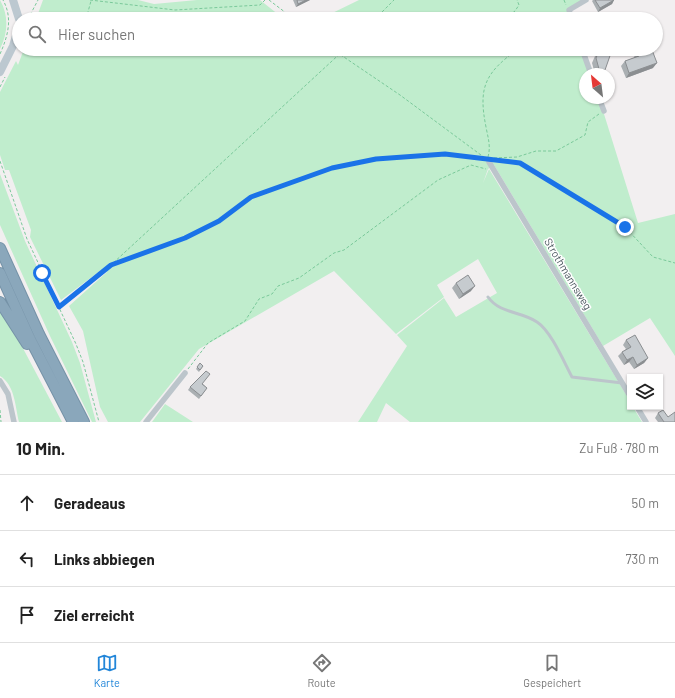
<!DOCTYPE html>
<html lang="de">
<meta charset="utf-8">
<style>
body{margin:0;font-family:Barlow,sans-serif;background:#f2f2f2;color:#222}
.controls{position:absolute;right:12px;bottom:12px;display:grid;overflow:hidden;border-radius:0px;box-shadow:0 1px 3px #0004}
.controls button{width:36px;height:36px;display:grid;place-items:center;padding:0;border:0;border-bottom:1px solid #e0e0e0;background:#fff;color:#222;font:20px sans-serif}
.compass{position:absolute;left:579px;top:68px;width:36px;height:36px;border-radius:50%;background:#fff;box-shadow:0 1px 3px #0004;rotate:332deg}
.stop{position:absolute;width:12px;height:12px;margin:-9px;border:3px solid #1a73e8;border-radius:50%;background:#fff}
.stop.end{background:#1a73e8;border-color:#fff;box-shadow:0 1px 4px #0008}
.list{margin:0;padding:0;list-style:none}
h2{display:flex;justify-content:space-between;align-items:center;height:52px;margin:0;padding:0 16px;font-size:17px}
h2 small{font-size:13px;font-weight:400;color:#767676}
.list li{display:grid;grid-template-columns:26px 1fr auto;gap:12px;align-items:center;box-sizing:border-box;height:56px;padding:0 16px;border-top:1px solid #e0e0e0}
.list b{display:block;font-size:15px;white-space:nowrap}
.list em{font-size:13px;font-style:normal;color:#767676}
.icon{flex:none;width:22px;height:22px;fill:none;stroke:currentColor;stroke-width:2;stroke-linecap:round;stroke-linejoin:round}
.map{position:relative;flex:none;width:675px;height:422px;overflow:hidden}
.search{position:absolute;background:#fff;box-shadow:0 1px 3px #0004;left:12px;right:12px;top:12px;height:44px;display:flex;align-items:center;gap:10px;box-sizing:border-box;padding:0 14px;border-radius:22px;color:#767676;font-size:15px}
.sheet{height:220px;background:#fff}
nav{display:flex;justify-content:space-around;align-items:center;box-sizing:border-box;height:56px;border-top:1px solid #e0e0e0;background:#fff;font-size:11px;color:#767676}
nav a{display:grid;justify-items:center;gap:2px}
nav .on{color:#2286d9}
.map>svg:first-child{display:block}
</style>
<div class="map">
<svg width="675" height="422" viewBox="0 0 675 422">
<rect width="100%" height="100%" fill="#f2eff0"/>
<path fill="#c0edcd" d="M 0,0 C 9,16 8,33 0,49 Z
M 43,0 L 138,0 L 154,4 L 197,0 L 260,0 L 284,19 L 36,19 Z
M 359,0 L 584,0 L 569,10 L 572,19 L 320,19 Z
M 24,49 L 582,49 L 591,74 L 585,74 L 585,98 L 599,98 L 638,223 L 675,214 L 675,356 L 650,318 L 603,346 L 494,165 L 488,169 L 483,183 L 489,169 L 630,401 L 630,407 L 633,407 L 642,422 L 410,422 L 386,403 L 377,422 L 358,422 L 407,346 L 397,335 L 444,298 L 456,317 L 497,293 L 478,259 L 437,285 L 444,297 L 396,334 L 334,271 L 199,349 L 140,422 L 108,422 L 100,407 L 83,331 L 69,306 L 107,272 L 104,268 L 61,300 L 30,237 L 31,230 L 9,170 L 5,170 L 0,155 L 0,92 L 16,61 L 18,65 Z
M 0,174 L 25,241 L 72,342 L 80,363 L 96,422 L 92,422 L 50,336 L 0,225 Z
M 0,308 L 8,320 L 62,422 L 19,422 C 15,406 15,385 0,376 Z
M 165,404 L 193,422 L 152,422 Z"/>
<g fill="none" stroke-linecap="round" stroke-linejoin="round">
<defs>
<path id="highway" d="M 0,248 L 39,334 L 84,422
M 0,273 L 30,339 L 73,422
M 0,302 L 27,344"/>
</defs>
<use href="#highway" stroke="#7592a7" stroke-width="12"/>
<path stroke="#7ac99a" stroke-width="1" stroke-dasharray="3 2" stroke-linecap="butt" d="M 90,0 L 175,10 L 260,5 L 265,0
M 269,0 L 294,19
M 564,0 L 566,5
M 28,19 L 38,0
M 86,19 L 91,1
M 375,19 L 394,0
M 505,19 L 515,11 L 519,5 L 517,0
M 332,49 L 400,95 L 485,158
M 508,49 L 510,54
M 0,54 C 8,36 13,18 3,0
M 0,87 L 5,77
M 488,157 C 491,146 488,138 486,127 C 478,87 485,73 518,49
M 494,158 L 517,157 L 536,151 L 556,151 L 585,135 L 588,122 L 599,114
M 495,160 L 520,163 L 625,227 L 653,257 L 675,263
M 0,161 L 27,239 L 76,344 L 83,362 L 99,422
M 111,265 L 185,238 L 219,221 L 251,197 L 333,168 L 376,159 L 445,154 L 484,159
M 59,307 L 111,265 L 345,49
M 188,369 L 208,343 L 245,321 L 259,299 L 272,294 L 278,286 L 299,278 L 334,253 L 344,250 L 438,180 L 471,165 L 486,169
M 0,410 L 1,422"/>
<path stroke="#bcc5cb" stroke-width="3" d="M 488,297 C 500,314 521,311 537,322 C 551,331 564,362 572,377 L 622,383"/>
<path stroke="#bcc5cb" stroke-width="5.5" d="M 572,19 L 569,10 L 586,0
M 582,49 L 591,74
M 599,98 L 604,111
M 489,162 L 630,396
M 0,381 L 8,394 L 14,422
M 637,407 L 646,422
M 146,422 L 185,373"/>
<path stroke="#bcc8d0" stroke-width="8" d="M 13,0 L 19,19
M 0,72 L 13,46 L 19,26"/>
<use href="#highway" stroke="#8aa7bb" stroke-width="10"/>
</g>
<path fill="#aaafb2" d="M 293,0 L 310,0 L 296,7 Z
M 593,0 L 614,0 L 612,4 L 598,12 L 592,1 Z
M 599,51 L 602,74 L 595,74 L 592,63 L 595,56 Z
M 637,52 L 646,52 L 653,68 L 626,78 L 621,66 L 625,61 L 634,58 L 634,57 Z
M 456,283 L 471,291 L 459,299 L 452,288 Z
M 626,340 L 648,358 L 644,363 L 634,369 L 629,362 L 624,365 L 618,356 L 622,352 L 626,349 L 623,345 Z
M 200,363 L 203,366 L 199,372 L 196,369 Z
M 203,384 L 207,388 L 199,399 L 188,390 L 190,387 Z
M 658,413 L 668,417 L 675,422 L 658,422 L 655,418 Z"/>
<path fill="#8b8e91" d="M 306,0 L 310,0 L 296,7 L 298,4 Z
M 614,0 L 612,4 L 598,12 L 600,8 Z
M 657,63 L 653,68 L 626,78 L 629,73 Z
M 599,69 L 605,70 L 602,74 L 595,74 Z
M 475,286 L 471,291 L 459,299 L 463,294 Z
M 633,357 L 629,362 L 624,365 L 627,360 Z
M 648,358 L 644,363 L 634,369 L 637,365 Z"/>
<path fill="#c6cbcf" stroke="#8b8e91" d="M 297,0 L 306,0 L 298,4 Z
M 595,0 L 614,0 L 600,8 Z
M 605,49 L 612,50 L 605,70 L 599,69 L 596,58 L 599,51 Z
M 644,49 L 645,49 L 646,52 L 652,50 L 657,63 L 629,73 L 625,61 L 639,56 L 637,52 Z
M 468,275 L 475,286 L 463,294 L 456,283 Z
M 635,335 L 648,358 L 637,365 L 633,357 L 627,360 L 622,352 L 631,347 L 626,340 Z
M 200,363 L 203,366 L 200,370 L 197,367 Z
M 206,371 L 210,374 L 202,384 L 207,388 L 201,396 L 190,387 Z
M 663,410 L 668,417 L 675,412 L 675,422 L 664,422 L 658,413 Z"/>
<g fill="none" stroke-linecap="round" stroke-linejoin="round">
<path stroke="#1a73e8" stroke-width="5" d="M 42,273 L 59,307 L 111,265 L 185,238 L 219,221 L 251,197 L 332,168 L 376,159 L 445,154 L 520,163 L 625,227"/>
</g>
<g text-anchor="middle" stroke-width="3" stroke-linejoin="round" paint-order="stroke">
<g font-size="11" fill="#48555c" stroke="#fff">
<text transform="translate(568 274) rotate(59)" y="4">Strothmannsweg</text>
</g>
</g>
</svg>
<div class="controls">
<button><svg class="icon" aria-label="layers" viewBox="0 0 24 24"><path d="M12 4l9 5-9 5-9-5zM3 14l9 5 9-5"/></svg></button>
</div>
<svg class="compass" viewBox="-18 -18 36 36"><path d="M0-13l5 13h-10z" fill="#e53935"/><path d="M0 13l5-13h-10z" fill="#767676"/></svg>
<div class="stop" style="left:42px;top:273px"></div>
<div class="stop end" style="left:625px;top:227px"></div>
<div class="search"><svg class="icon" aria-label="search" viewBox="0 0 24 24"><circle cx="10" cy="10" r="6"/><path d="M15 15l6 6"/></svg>Hier suchen</div>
</div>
<section class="sheet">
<h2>10 Min.<small>Zu Fuß · 780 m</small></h2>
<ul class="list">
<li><svg class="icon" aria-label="ahead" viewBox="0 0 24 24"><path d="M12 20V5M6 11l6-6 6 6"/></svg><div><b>Geradeaus</b></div><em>50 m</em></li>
<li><svg class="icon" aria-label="left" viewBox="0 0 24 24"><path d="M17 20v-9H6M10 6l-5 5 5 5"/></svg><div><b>Links abbiegen</b></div><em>730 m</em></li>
<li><svg class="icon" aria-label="arrive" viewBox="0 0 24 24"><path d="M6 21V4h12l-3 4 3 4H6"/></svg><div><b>Ziel erreicht</b></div></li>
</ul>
</section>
<nav>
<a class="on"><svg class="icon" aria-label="map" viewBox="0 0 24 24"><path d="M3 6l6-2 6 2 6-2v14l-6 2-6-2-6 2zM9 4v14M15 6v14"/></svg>Karte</a>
<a><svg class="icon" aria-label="directions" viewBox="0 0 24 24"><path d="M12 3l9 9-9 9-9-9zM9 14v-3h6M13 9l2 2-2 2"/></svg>Route</a>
<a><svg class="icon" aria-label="saved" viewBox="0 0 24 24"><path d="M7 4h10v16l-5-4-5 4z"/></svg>Gespeichert</a>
</nav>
